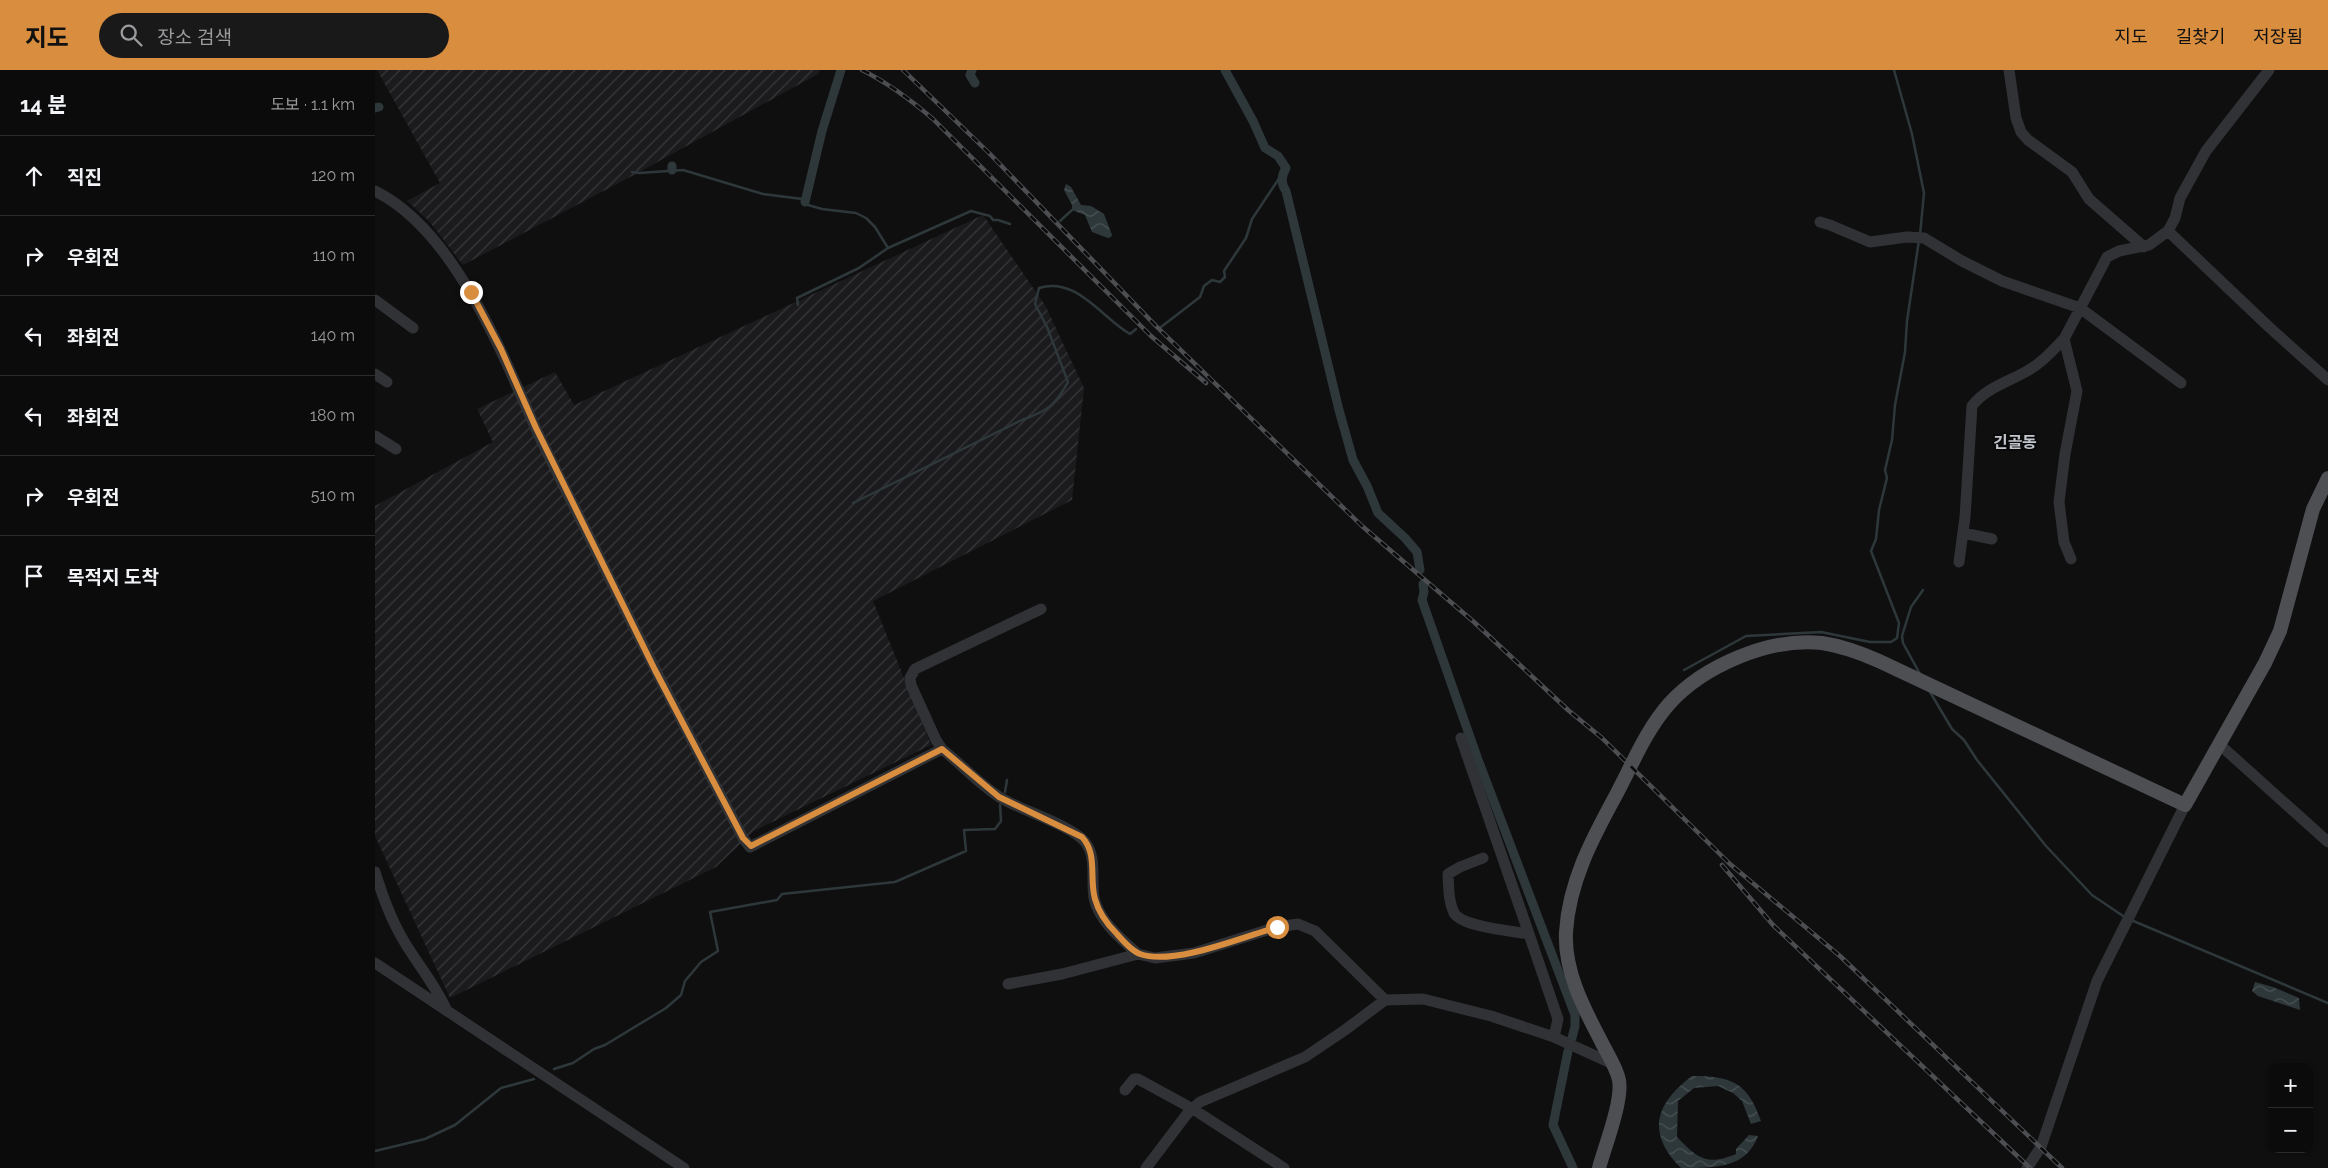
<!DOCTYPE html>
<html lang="ko">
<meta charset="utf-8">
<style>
body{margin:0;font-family:Raleway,"Noto Sans KR",sans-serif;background:#19191a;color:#f1f3f6}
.controls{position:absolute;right:15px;bottom:15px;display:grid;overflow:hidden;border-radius:10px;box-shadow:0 1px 4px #0004}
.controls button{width:45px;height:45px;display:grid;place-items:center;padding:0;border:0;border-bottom:1px solid #2b2b2d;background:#0b0b0c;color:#f1f3f6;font:25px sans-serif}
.stop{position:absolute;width:15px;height:15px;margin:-11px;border:4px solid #d98d3e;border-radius:50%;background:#fff}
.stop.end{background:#d98d3e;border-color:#fff;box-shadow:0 1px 5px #0008}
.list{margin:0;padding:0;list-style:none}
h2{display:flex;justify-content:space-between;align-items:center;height:65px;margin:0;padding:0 20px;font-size:21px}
h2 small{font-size:16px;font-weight:400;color:#9a9b9d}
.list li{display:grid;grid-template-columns:32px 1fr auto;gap:15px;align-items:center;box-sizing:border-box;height:80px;padding:0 20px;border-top:1px solid #2b2b2d}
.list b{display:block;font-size:19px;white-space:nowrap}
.list em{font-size:16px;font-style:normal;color:#9a9b9d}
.icon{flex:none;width:28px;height:28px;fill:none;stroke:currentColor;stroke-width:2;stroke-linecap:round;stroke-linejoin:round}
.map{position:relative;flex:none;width:1953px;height:1098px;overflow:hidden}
header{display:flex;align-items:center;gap:30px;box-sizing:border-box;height:70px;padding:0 25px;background:#d98d3e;color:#111}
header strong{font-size:24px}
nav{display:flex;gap:28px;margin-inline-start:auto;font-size:18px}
.search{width:350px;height:45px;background:#19191a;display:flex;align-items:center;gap:12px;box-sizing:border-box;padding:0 18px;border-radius:28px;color:#9a9b9d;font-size:19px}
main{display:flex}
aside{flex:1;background:#0b0b0c}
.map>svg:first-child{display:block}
</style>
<header>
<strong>지도</strong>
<div class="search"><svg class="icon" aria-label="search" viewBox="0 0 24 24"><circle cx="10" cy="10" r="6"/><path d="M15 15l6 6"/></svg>장소 검색</div>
<nav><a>지도</a><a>길찾기</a><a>저장됨</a></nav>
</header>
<main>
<aside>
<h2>14 분<small>도보 · 1.1 km</small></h2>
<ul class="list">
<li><svg class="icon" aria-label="ahead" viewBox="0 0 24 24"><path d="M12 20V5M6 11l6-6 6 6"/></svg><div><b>직진</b></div><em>120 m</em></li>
<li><svg class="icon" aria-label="right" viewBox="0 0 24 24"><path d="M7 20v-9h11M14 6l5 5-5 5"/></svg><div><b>우회전</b></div><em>110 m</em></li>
<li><svg class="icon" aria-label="left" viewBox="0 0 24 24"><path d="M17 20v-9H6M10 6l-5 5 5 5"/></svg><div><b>좌회전</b></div><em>140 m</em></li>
<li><svg class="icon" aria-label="left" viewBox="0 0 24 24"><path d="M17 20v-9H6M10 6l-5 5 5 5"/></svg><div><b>좌회전</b></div><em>180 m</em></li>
<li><svg class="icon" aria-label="right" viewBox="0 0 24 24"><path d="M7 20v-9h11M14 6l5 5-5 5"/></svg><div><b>우회전</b></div><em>510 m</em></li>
<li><svg class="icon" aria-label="arrive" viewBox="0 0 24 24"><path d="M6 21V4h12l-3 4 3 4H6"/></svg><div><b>목적지 도착</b></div></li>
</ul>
</aside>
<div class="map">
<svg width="1953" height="1098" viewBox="0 0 1953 1098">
<defs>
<pattern id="industrial-furrows" width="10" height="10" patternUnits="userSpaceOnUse" patternTransform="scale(1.25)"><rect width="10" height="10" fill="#1b1b1d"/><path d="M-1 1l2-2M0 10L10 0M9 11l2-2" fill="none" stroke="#39393b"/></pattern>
<pattern id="water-waves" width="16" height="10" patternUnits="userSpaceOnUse" patternTransform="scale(1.25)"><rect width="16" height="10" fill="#2e383b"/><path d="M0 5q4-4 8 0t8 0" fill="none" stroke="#495255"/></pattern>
</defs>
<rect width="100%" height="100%" fill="#0f0f10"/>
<path fill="url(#industrial-furrows)" d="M 2,0 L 445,0 L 443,4 L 257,106 L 88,195 L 54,151 L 32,131 L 65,113 Z
M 608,145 L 670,235 L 709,318 L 697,430 L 498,531 L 556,675 L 379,761 L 341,797 L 75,928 L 0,766 L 0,436 L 118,372 L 102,339 L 180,302 L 199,335 Z"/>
<path fill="url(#water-waves)" d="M 691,114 L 696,117 L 706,135 L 716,136 L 729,144 L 737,165 L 736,167 L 733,168 L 717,162 L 710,145 L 697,140 L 697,135 L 689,120 Z
M 1880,912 L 1898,917 L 1924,928 L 1925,940 L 1883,926 L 1877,921 Z
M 1317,1006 C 1355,1006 1372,1011 1386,1051 L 1376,1054 L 1367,1031 L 1358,1023 L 1343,1016 L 1319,1018 L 1303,1031 L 1302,1067 C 1323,1089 1332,1096 1361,1084 L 1361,1079 L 1374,1065 L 1383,1066 C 1371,1098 1342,1098 1306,1098 C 1271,1063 1280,1034 1317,1006 Z"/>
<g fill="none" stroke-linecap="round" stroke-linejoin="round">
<path stroke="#2e383b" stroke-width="2.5" d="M 1519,0 L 1537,64 L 1549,123 L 1545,165
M 257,102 L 264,103 L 308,100 L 388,124 L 427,129 L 433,135 L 447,139 L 481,143 L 491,148 L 500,157 L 513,178 L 596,141 L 615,146 L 618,150 L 623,150 L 635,154
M 685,151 L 697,140
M 423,235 L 422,228 L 484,198 L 513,178
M 786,257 L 825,227 L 829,216 L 837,210 L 845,212 L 850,207 L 849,201 L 871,168 L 877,149 L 905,107
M 478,433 L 647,350 C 672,341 680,336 693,312 L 672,257 L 660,234 L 664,218 C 701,206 727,248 755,264 L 761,259
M 1309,600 L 1371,566 L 1446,562 L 1495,572 L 1516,572 L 1522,568 L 1524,553 L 1496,481 L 1501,469 L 1504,440 L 1512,408 L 1510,400 L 1517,370 L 1520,335 L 1530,282 L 1532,251 L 1544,170
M 1545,604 L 1528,573 L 1527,566 L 1536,537 L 1548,520
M 1555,622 L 1577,659 L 1589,670 L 1602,690 L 1671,776 L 1717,825 L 1751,848
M 630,722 L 632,710
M 1756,850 L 1953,933
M 179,999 L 198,993 L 219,979 L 230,975 L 291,938 L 306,925 L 310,911 L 326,892 L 343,881 L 335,842 L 402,830 L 407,824 L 520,812 L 591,781 L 589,760 L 620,759 L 626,751 L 625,735
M 0,1081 L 50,1069 L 80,1055 L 126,1018 L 159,1009"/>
<path stroke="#2e383b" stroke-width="9" d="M 597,0 L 595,5 L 600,13
M 850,0 L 878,51 L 890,78 L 903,86 L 911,98 C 906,106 906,114 911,121 L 964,340 L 978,390 L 992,416 L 1003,443 L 1030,468 L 1042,482 L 1045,500
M 0,38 L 4,37
M 297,96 L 297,100
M 430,132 L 447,61 L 466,0
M 1048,514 L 1049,522 L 1047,530 L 1102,687 L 1200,945 L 1200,956 L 1197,968
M 1193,981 L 1178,1055 L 1198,1098"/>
<path stroke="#313235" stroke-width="11" d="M 1634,0 L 1641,48 L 1646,62 L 1653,70 L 1697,102 L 1714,129 L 1769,177
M 0,121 C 79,160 126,281 160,357 C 181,402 204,445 225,489 C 271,583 319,675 368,768 L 375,777 L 567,679
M 1445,152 L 1455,155 L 1495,172 L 1532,167 L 1549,168 L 1587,191 L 1627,211 L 1705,238 L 1806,313
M 1793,161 L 1894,257 L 1953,310
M 0,230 L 38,258
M 0,304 L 12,312
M 0,366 L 21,379
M 1588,463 L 1617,469
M 1696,489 L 1689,472 L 1684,432 L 1690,384 L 1702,321 L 1689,269 L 1732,187 L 1744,181 L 1774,175 L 1793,161 L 1800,148 L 1805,128 L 1831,81 L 1894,0
M 1584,492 L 1590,447 L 1597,336 C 1611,317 1637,311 1657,298 C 1669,291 1679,279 1689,269
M 1086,668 L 1154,864
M 1844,674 L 1953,772
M 0,802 C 8,827 16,850 30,873 C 44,896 61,916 72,941
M 763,884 L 780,888 L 819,883 L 902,857 L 923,854 L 940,861 L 1010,930 L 1048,929 L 1116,946 L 1179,967 L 1183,949 L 1154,864 C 1137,861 1087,857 1079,843 C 1073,830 1074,818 1073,804 L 1085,797 L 1108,788
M 0,893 L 309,1098
M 633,914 L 687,904 L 763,884 C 746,869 724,851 719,828 C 716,810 722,786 710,772 C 698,756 646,740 626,728 C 605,715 586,694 567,679 L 561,670 L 536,615 L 535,608 L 540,599 L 666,539
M 1179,967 L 1238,994
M 750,1020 L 759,1009 L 763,1009 L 818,1039 L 909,1098
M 771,1098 L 812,1044 L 825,1032 L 930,987 L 970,960 L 1010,930
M 1652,1098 L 1666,1077 L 1670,1065 L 1722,911 L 1810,735"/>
<path stroke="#4d4f53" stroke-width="14" d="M 1224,1098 C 1230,1076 1248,1030 1244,1010 C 1241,996 1231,982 1225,969 C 1208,937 1189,900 1191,862 C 1194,812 1217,769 1241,725 C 1257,695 1271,660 1294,634 C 1328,596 1395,567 1447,573 C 1467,576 1486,583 1504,591 L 1810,735 L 1890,593 L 1905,561 L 1938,439 L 1953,408"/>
<defs>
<path id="rail" d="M 487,0 C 513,13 536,30 558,49 L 776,266 L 831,313
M 528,0 L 614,83 L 781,256 L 987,456 L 1099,552 L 1193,640 L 1227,668 L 1355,794 L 1465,886 L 1687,1098
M 1347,795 L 1398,855 L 1655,1098"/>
</defs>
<use href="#rail" stroke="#4c4e51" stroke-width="4.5"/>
<use href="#rail" stroke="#0a0a0b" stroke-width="2.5" stroke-dasharray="8" stroke-linecap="butt"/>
</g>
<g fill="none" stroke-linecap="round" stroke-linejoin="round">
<path stroke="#d98d3e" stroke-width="6" d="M 96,222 L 126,279 L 161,358 L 280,600 L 368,768 L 376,776 L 567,679 L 624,727 L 707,767 C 723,784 714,809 720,829 C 724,844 732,854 742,864 C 748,871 757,881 765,884 C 798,896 868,867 902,857"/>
</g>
<g text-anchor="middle" stroke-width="4" stroke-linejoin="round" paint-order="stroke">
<g font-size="16" font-weight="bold" fill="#c2c6cc" stroke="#0a0a0b">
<text x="1640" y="378">긴골동</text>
</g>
</g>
</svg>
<div class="controls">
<button>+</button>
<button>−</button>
</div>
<div class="stop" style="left:902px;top:857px"></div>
<div class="stop end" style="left:96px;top:222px"></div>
</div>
</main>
